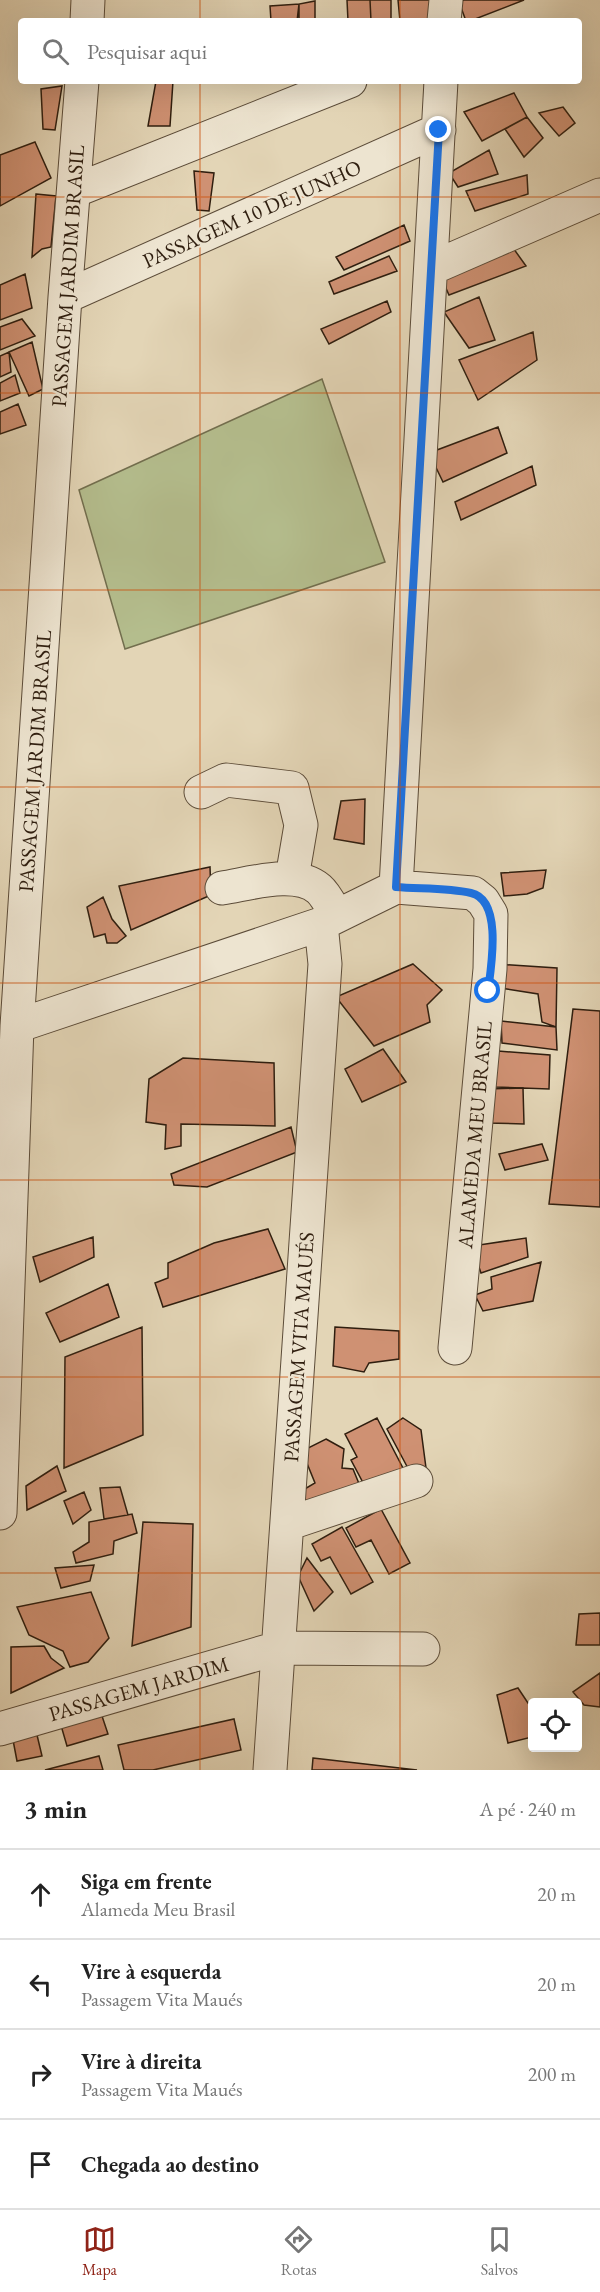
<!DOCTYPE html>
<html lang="pt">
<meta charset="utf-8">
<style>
body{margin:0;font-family:"EB Garamond",serif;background:#f2f2f2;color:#222}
.controls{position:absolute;right:18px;bottom:18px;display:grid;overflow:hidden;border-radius:6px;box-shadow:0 6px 24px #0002}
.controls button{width:54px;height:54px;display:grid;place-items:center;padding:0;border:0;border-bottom:2px solid #e0e0e0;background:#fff;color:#222;font:30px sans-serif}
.stop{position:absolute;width:18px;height:18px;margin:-14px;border:4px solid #1a73e8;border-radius:50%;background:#fff}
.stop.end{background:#1a73e8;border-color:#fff;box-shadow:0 2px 6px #0008}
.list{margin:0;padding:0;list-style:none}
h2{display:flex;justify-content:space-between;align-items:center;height:78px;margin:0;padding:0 24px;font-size:26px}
h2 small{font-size:20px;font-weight:400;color:#767676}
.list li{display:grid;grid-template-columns:39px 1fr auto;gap:18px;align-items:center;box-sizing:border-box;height:90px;padding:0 24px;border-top:2px solid #e0e0e0}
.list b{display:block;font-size:22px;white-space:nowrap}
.list p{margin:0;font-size:20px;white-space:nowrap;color:#767676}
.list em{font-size:20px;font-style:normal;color:#767676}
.icon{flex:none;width:33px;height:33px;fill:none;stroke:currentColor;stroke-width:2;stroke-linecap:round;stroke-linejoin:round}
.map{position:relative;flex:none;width:600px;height:1770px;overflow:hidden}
.search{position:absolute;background:#fff;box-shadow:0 6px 24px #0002;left:18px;right:18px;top:18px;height:66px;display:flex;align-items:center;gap:15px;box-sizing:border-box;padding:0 21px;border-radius:6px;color:#767676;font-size:22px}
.sheet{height:438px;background:#fff}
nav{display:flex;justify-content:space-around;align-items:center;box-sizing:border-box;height:84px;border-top:2px solid #e0e0e0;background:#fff;font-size:16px;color:#767676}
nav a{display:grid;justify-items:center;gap:3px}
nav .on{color:#8f2418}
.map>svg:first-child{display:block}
</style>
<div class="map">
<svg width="600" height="1770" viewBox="0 0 600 1770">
<rect width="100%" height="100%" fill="#e3d5b6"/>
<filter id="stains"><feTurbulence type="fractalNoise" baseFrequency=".00333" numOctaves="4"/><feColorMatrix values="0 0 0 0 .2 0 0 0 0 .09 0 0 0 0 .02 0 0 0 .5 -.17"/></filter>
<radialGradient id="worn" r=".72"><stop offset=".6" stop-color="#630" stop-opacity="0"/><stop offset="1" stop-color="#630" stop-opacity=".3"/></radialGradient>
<path fill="#b4bd8d" stroke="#726e4e" stroke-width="1.5" d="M 322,379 L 385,562 L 125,649 L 79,490 Z"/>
<path fill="#cf9173" stroke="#2f1e0f" stroke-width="1.5" d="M 347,0 L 370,0 L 371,21 L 348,21 Z
M 370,0 L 391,0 L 391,21 L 371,21 Z
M 398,0 L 433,0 L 437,21 L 400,21 Z
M 464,0 L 524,0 L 470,21 L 466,21 L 459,2 Z
M 315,1 L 315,21 L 299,21 L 299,4 Z
M 299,4 L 297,21 L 271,21 L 270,6 Z
M 156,81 L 173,81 L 170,126 L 148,126 Z
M 62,86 L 55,130 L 43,129 L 41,89 Z
M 514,93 L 527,117 L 482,141 L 464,112 Z
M 563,107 L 575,123 L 559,136 L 539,113 Z
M 527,117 L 543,138 L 524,157 L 505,129 Z
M 35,142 L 51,178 L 0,206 L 0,155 Z
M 489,150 L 498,174 L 458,187 L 449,173 Z
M 194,171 L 214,173 L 209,211 L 197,210 Z
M 527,175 L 528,194 L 475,211 L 466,191 Z
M 36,194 L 56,196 L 51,247 L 42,249 L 32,257 Z
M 404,225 L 410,241 L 344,270 L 336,257 Z
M 511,245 L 526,266 L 449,295 L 441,277 Z
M 389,256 L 397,271 L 334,294 L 329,282 Z
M 25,274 L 32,308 L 0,320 L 0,285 Z
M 479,297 L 495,340 L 469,348 L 444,312 Z
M 387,301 L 391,312 L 329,344 L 321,329 Z
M 22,319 L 35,336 L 0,350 L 0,327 Z
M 533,332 L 537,360 L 478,400 L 459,360 Z
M 32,342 L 43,389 L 29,396 L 9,352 Z
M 9,352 L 11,372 L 0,377 L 0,356 Z
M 15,375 L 20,393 L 0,401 L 0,383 Z
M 18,404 L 26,425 L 0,434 L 0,412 Z
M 498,427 L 507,453 L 443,482 L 429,453 Z
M 532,466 L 536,485 L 461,520 L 455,502 Z
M 365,799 L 364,844 L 334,839 L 341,801 Z
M 210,867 L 211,895 L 131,930 L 119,886 Z
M 546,870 L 543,888 L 527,894 L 504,896 L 501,873 Z
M 103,897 L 112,919 L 126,936 L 117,943 L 107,943 L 105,934 L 94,937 L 87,907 Z
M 413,964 L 442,990 L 427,1005 L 430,1022 L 374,1046 L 336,997 Z
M 496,964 L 557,968 L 556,1027 L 542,1022 L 538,994 L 494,987 Z
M 573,1009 L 600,1011 L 600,1207 L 549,1204 Z
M 501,1021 L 556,1027 L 557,1050 L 502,1043 Z
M 383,1049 L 406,1082 L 362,1102 L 345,1069 Z
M 498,1051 L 550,1055 L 549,1089 L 495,1087 Z
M 183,1058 L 274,1063 L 275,1126 L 181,1124 L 181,1146 L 165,1149 L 166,1125 L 146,1122 L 149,1079 Z
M 523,1088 L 524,1124 L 487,1123 L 486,1089 Z
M 291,1127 L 297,1152 L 207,1187 L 174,1185 L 171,1174 Z
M 542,1144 L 548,1160 L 505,1170 L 499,1154 Z
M 268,1229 L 285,1269 L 163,1307 L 155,1283 L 168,1278 L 168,1263 L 214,1243 Z
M 93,1237 L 94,1257 L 40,1282 L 33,1257 Z
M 526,1238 L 528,1257 L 481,1273 L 472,1246 Z
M 541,1262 L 533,1301 L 483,1311 L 475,1295 L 492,1289 L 491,1277 Z
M 108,1284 L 119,1317 L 60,1342 L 46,1313 Z
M 142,1327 L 143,1435 L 64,1468 L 65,1357 Z
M 335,1327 L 399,1331 L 399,1359 L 369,1363 L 364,1372 L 333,1366 Z
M 377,1418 L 405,1472 L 368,1492 L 351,1460 L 357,1457 L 345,1434 Z
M 403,1418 L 421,1430 L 426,1468 L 410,1472 L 387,1429 Z
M 326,1439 L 344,1449 L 342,1468 L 353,1469 L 362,1491 L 304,1508 L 303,1490 L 315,1483 L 302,1451 Z
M 57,1466 L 66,1491 L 27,1510 L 26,1486 Z
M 120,1487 L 128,1515 L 104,1519 L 100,1488 Z
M 84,1492 L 91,1510 L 73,1524 L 64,1501 Z
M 381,1509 L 410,1563 L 389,1574 L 371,1540 L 356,1547 L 346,1528 Z
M 132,1514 L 137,1533 L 114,1541 L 113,1554 L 76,1563 L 73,1552 L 89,1542 L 89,1522 Z
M 143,1522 L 193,1524 L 191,1627 L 132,1646 Z
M 342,1527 L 373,1582 L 351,1594 L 330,1557 L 321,1561 L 312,1544 Z
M 307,1558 L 333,1592 L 314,1611 L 298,1576 Z
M 94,1565 L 90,1581 L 61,1588 L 55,1568 Z
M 91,1592 L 109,1638 L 88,1662 L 70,1667 L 63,1651 L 29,1635 L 17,1607 Z
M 600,1613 L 600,1645 L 576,1645 L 579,1614 Z
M 44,1646 L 51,1658 L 64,1668 L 11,1693 L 11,1647 Z
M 600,1673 L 600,1707 L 584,1705 L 573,1692 Z
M 518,1688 L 532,1709 L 532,1737 L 508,1743 L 497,1695 Z
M 100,1710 L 108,1734 L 67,1746 L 60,1722 Z
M 234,1719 L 241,1750 L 153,1770 L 124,1770 L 118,1745 Z
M 37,1735 L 42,1756 L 17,1761 L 13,1740 Z
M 99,1756 L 103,1770 L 45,1770 Z
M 313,1758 L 417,1770 L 312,1770 Z"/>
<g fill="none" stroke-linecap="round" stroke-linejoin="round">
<defs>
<path id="minor" d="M 87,21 L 88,0
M 444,21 L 446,0
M 74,191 L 350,81
M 432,268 L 600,195
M 65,297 L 439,130
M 201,792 L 226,780 L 292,788 L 301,825 L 292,878
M 396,887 L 441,81
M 222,888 C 249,884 296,869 319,889 C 326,895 332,908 337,916
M 17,1026 L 321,924 L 396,887 L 473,893 L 483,901 L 491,914 L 490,969 L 455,1348
M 0,1513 L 17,1026 L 65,297 L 82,81
M 287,1524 L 416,1481
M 0,1729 L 278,1648 L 423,1649
M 270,1770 L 325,964 L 321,924"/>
</defs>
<use href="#minor" stroke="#5c4c39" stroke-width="35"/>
<use href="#minor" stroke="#ede4d0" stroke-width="33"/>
</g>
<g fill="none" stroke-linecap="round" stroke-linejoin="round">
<path stroke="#1a73e8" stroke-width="8" d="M 439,130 L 396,887 C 419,889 448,888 471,893 C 503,900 491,967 488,991"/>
</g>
<path fill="none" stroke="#cc500c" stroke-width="1.5" stroke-opacity="0.55" d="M 200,0 L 200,21M 400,0 L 400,21M 200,81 L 200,1770M 400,81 L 400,1770M 0,197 L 600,197M 0,393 L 600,393M 0,590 L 600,590M 0,787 L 600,787M 0,983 L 600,983M 0,1180 L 600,1180M 0,1377 L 600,1377M 0,1573 L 600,1573"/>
<g text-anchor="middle" stroke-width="4.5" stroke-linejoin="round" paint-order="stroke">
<g font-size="21" fill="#2f1e0f" stroke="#ede4d0">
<text transform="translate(252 214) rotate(-24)" y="7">PASSAGEM 10 DE JUNHO</text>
<text transform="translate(68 276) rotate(-86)" y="7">PASSAGEM JARDIM BRASIL</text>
<text transform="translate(35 761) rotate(-86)" y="7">PASSAGEM JARDIM BRASIL</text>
<text transform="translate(475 1135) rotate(-85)" y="7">ALAMEDA MEU BRASIL</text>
<text transform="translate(299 1347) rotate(-86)" y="7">PASSAGEM VITA MAUÉS</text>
<text transform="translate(139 1689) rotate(-16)" y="7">PASSAGEM JARDIM</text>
</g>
</g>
<rect width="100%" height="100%" filter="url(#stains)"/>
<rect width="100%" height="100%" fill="url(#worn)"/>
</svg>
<div class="controls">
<button><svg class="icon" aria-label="locate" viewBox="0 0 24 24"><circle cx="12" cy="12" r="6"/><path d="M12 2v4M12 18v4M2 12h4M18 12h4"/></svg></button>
</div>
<div class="stop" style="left:488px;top:991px"></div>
<div class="stop end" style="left:439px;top:130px"></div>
<div class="search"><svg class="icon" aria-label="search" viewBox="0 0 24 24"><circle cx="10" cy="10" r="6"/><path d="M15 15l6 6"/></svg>Pesquisar aqui</div>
</div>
<section class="sheet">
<h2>3 min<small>A pé · 240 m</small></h2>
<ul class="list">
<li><svg class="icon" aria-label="ahead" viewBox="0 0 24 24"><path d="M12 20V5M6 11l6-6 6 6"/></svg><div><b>Siga em frente</b><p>Alameda Meu Brasil</p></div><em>20 m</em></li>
<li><svg class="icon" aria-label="left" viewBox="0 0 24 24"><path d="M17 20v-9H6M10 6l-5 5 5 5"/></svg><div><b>Vire à esquerda</b><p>Passagem Vita Maués</p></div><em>20 m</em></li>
<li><svg class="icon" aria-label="right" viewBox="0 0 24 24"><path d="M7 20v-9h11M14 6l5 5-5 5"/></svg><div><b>Vire à direita</b><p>Passagem Vita Maués</p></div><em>200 m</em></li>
<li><svg class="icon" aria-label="arrive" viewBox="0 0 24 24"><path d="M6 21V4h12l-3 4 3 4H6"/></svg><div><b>Chegada ao destino</b></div></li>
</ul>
</section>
<nav>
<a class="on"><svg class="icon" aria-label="map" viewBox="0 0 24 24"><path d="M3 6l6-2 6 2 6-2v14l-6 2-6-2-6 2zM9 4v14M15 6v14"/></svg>Mapa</a>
<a><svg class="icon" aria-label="directions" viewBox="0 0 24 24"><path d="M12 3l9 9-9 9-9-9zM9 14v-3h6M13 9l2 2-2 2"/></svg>Rotas</a>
<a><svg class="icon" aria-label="saved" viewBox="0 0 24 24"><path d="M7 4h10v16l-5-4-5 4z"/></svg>Salvos</a>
</nav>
